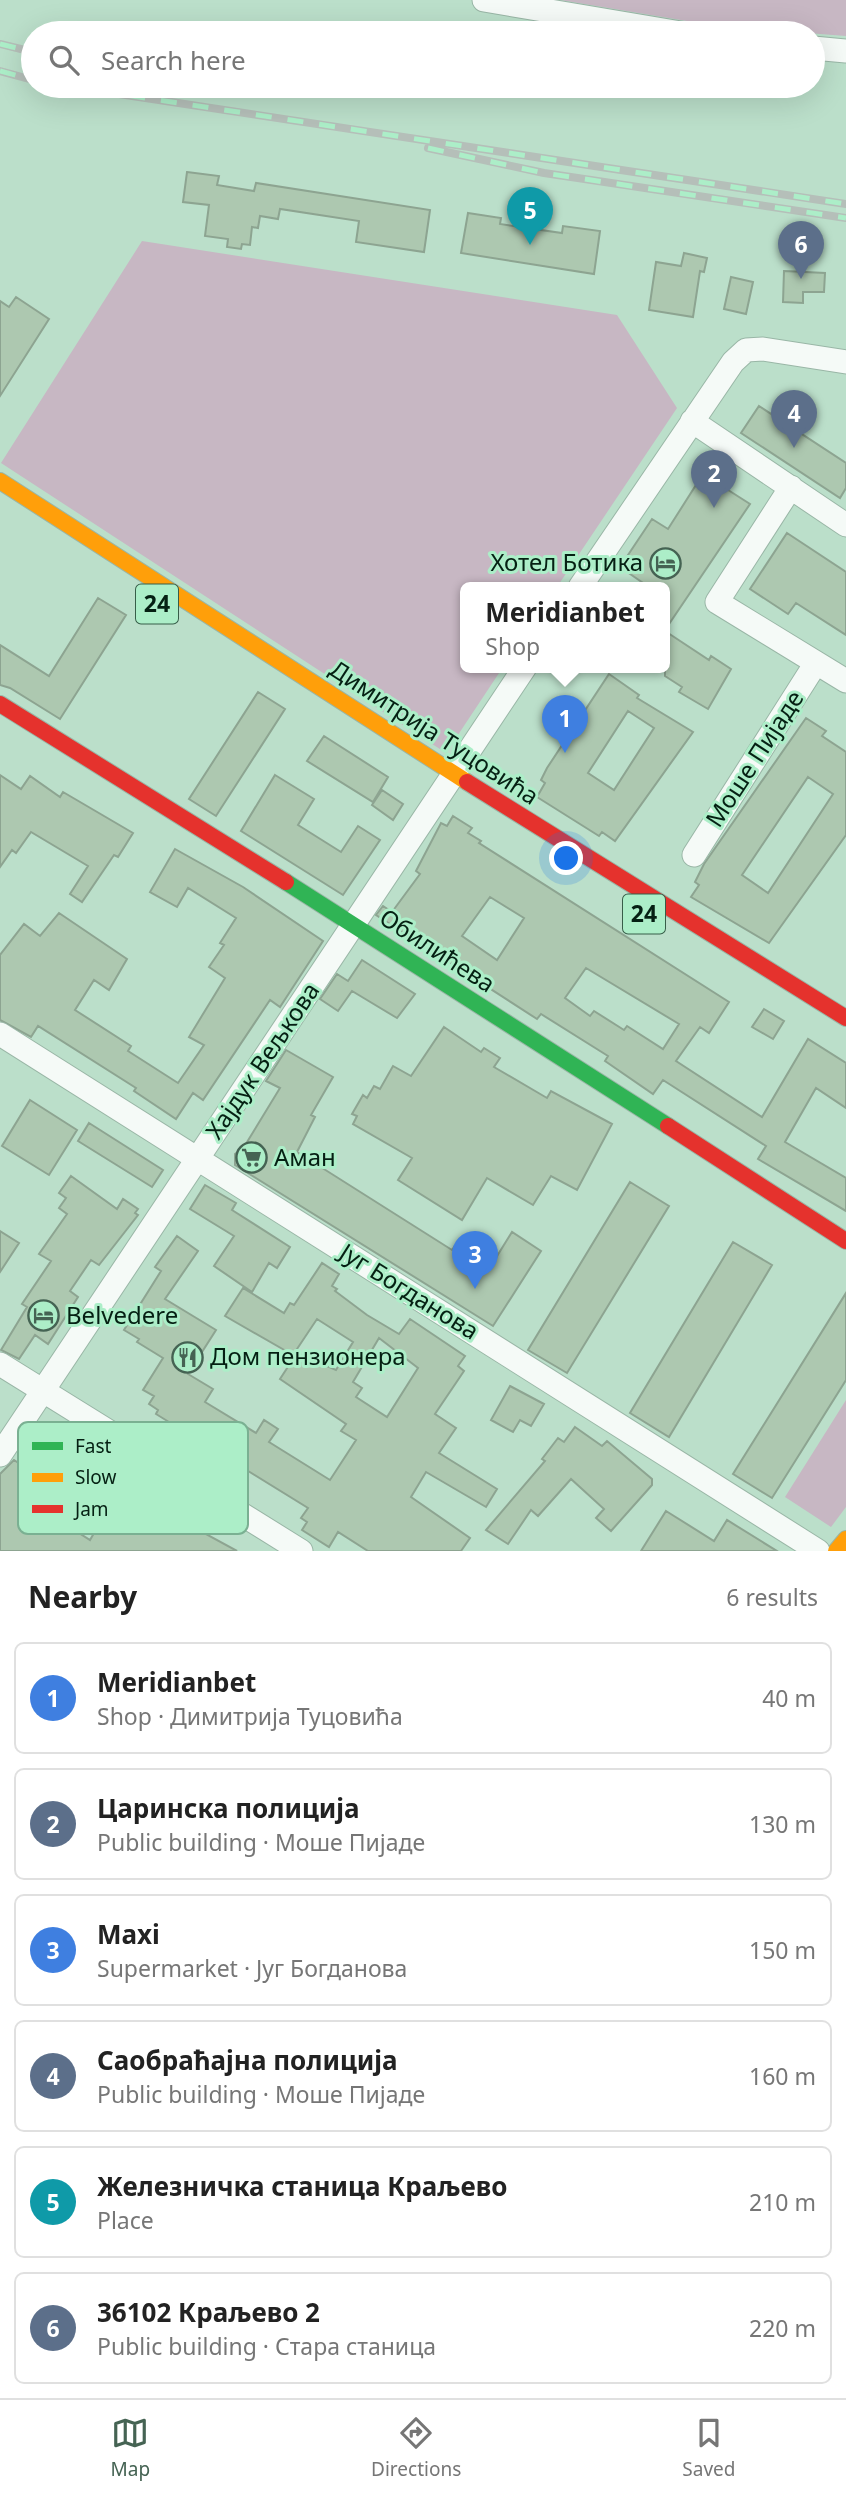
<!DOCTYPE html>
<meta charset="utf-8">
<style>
body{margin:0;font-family:"Noto Sans",sans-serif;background:#f6f6f6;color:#222}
.you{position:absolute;left:567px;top:859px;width:24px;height:24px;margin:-18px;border:5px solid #fff;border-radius:50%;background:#1a73e8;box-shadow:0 0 0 10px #1a73e833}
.badge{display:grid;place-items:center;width:46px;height:46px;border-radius:50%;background:#456353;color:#fff;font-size:23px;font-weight:700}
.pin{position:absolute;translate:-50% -58px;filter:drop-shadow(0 2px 4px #0008)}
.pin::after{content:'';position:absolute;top:37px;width:24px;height:21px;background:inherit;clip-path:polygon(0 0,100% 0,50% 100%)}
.popup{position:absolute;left:460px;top:582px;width:210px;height:91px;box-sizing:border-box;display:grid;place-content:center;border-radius:10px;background:#fff;filter:drop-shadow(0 2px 5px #0005);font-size:23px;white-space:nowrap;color:#767676}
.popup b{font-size:26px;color:#222}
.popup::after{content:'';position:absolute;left:50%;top:100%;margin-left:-14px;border:14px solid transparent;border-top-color:#fff}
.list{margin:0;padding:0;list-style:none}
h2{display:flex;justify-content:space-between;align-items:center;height:91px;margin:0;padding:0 28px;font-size:30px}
h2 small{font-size:23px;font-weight:400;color:#767676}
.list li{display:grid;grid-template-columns:46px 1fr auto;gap:21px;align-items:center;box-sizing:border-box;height:112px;margin:0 14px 14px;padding:0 14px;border:2px solid #e0e0e0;border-radius:10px}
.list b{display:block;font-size:26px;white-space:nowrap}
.list p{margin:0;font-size:23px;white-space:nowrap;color:#767676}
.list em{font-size:23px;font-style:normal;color:#767676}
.icon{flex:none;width:38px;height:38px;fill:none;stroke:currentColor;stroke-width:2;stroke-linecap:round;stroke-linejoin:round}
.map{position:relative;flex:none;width:846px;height:1551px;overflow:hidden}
.search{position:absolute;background:#fff;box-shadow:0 7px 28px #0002;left:21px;right:21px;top:21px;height:77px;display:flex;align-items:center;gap:18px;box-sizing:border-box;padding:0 24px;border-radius:38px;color:#767676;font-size:26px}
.sheet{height:847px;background:#fff}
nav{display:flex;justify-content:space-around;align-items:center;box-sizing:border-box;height:98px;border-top:2px solid #e0e0e0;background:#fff;font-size:19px;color:#767676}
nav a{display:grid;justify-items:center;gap:4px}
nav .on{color:#456353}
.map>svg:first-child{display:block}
</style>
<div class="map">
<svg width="846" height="1551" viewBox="0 0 846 1551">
<rect width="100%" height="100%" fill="#bbdfca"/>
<path fill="#c7b7c3" d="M 560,0 L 846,0 L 846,36 L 717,26 Z
M 142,241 L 617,315 L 677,408 L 557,587 L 465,587 L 465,667 L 503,667 L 446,753 L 1,463 Z
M 846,1400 L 846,1507 L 831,1527 L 785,1497 Z"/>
<path fill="#adc8b0" stroke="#8da491" stroke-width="2" fill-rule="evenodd" d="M 187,172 L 219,176 L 217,185 L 254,191 L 256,183 L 430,210 L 424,252 L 356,242 L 359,221 L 280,209 L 278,219 L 260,216 L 258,228 L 252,227 L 250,245 L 242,244 L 241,249 L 227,247 L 228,239 L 205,236 L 209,205 L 183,202 Z
M 468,213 L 501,218 L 500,224 L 562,233 L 563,226 L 600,231 L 594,274 L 461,253 Z
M 684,253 L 707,258 L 704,272 L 700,271 L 693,317 L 649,310 L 656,262 L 681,266 Z
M 784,271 L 825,273 L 824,292 L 803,292 L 803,303 L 783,302 Z
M 731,277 L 753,282 L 746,314 L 724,309 Z
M 16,297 L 49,319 L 0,396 L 0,301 L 9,307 Z
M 759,406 L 846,463 L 846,488 L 840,498 L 741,433 Z
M 703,474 L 750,504 L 665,630 L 665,587 L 649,587 L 620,567 L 652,519 L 668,529 Z
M 787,533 L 846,572 L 846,635 L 796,603 L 788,614 L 750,589 Z
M 98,598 L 126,615 L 60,719 L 10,688 L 0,685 L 0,645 L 49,676 Z
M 665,631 L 709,660 L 711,656 L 731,669 L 708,709 L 679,692 L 682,687 L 665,676 Z
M 609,674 L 639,695 L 637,698 L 693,732 L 615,841 L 602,832 L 599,836 L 537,797 L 545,783 L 541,780 L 547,768 ZM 628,711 L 654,728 L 614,790 L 588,773 Z
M 258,692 L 285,709 L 216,816 L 189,799 Z
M 806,718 L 826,731 L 822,736 L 846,752 L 846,835 L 769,943 L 691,897 L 699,885 L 695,882 L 704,864 ZM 808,777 L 833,794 L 768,893 L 742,875 Z
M 324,736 L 388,777 L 373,802 L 307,761 Z
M 0,775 L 21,789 L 30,776 L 60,797 L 63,792 L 133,833 L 118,857 L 114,855 L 82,902 L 70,894 L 88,866 L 31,832 L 16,853 L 12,850 L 0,867 Z
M 275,775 L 314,799 L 298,825 L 341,852 L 358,826 L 380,840 L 343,895 L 241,831 Z
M 382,790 L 403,804 L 393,820 L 372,805 Z
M 453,816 L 472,828 L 468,833 L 481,841 L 479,843 L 729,1002 L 709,1033 L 700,1027 L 676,1061 L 762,1117 L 808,1039 L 846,1063 L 846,1108 L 816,1088 L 785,1142 L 846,1178 L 846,1211 L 758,1159 L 766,1146 L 663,1080 L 653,1094 L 605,1061 L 608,1056 L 541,1014 L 537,1019 L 376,915 L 383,906 L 392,912 L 420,874 L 416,871 L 441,823 L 447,826 ZM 490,897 L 524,918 L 497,960 L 462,936 ZM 586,968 L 679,1024 L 663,1049 L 627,1026 L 624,1030 L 594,1011 L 590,1016 L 565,998 Z
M 175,849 L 243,887 L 323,941 L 280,1007 L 270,1000 L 203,1100 L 193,1093 L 176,1119 L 134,1091 L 136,1088 L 38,1026 L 31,1037 L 0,1020 L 0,955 L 24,924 L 40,936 L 59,913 L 127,959 L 109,990 L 94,980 L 75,1010 L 131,1046 L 128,1051 L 178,1083 L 204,1045 L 189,1037 L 225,978 L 209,967 L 224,945 L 220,943 L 236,918 L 188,888 L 177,907 L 150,892 Z
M 362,960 L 415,994 L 397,1018 L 352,991 L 338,1011 L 320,999 L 337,974 L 348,981 Z
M 764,1009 L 784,1021 L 773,1039 L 752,1027 Z
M 444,1027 L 481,1052 L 484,1048 L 500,1058 L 494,1067 L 547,1098 L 551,1091 L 612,1124 L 577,1190 L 551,1176 L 533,1205 L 487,1178 L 462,1220 L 398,1180 L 412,1158 L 353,1124 L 357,1116 L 352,1114 L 363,1095 L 367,1098 L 374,1086 L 380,1089 L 393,1066 L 411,1076 Z
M 286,1050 L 333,1077 L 311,1115 L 315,1117 L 297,1152 L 452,1250 L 454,1247 L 489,1269 L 512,1232 L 541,1251 L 493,1326 L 235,1165 L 235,1154 L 244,1147 L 280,1088 L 266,1081 Z
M 30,1100 L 77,1130 L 49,1175 L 2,1146 Z
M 89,1123 L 163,1170 L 152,1187 L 78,1141 Z
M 71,1176 L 117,1209 L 123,1199 L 138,1209 L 135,1213 L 138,1215 L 99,1265 L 91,1260 L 70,1291 L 78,1297 L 48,1344 L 35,1335 L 19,1359 L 1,1350 L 27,1307 L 22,1304 L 51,1261 L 39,1254 L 67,1214 L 59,1208 L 66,1198 L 59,1193 Z
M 630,1182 L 669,1206 L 567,1373 L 528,1350 Z
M 205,1185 L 236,1203 L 232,1210 L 290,1247 L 277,1268 L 269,1263 L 252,1292 L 214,1266 L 234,1236 L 190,1209 Z
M 0,1231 L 19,1243 L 0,1272 Z
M 177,1236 L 198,1251 L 165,1299 L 216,1330 L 188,1374 L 213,1389 L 205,1402 L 256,1433 L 264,1420 L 278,1429 L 269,1442 L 330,1480 L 356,1440 L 341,1431 L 346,1424 L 280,1379 L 297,1353 L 336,1370 L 353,1342 L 317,1319 L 293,1355 L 225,1316 L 243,1288 L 284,1313 L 290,1303 L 294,1305 L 322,1263 L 339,1274 L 332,1286 L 337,1289 L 335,1291 L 367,1315 L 399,1334 L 410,1319 L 465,1356 L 458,1366 L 464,1371 L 435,1414 L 456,1428 L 439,1453 L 497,1489 L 486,1507 L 426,1472 L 411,1497 L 470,1538 L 461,1551 L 368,1551 L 338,1532 L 329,1547 L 302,1530 L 307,1522 L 301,1518 L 308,1508 L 156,1414 L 158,1410 L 149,1404 L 154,1396 L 143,1390 L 163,1358 L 137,1342 L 139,1339 L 124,1330 L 161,1271 L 155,1267 ZM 379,1338 L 418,1368 L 387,1417 L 356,1397 L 362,1388 L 353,1382 Z
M 733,1242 L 772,1265 L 669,1437 L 630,1413 Z
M 846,1293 L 846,1380 L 772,1498 L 733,1474 Z
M 510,1386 L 544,1404 L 531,1426 L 520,1420 L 513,1432 L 491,1420 Z
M 575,1427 L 602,1446 L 607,1441 L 652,1479 L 652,1485 L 611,1531 L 596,1518 L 604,1509 L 571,1479 L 538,1516 L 531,1510 L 508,1544 L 486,1530 L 545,1461 L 542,1459 L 558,1438 L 564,1442 Z
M 51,1430 L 74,1445 L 71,1449 L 96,1465 L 95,1468 L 140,1495 L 138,1497 L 237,1551 L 0,1551 L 0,1474 L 14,1460 L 26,1468 ZM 56,1475 L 86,1494 L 83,1500 L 105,1514 L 90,1540 L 37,1506 Z
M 666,1511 L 714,1541 L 727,1520 L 777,1551 L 641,1551 Z"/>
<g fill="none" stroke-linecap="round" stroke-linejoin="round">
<defs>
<path id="street" d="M 484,0 L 681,33
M 813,48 L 846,51
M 692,421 L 846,525
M 791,487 L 717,602 L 846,681
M 580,587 L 733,362 L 746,350 L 763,349 L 846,362
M 694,855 L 816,663
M 0,1034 L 818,1551
M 0,1364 L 301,1551
M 0,1455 L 525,667"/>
<path id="fast" d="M 286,882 L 668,1126"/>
<path id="slow" d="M 0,481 L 467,782
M 836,1551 L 846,1539"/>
<path id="jam" d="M 0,704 L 286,882
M 467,782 L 846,1018
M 668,1126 L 846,1241"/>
</defs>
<use href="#street" stroke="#99b6a6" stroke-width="25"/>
<use href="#fast" stroke="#99b6a6" stroke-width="18"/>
<use href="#slow" stroke="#99b6a6" stroke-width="18"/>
<use href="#jam" stroke="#99b6a6" stroke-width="18"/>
<use href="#street" stroke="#f5faf7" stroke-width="23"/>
<use href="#fast" stroke="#30b455" stroke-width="16"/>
<use href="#slow" stroke="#ff9f0a" stroke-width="16"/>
<use href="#jam" stroke="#e5322d" stroke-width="16"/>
<defs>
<path id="rail" d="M 0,44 L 33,52
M 0,71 L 33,80
M 66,86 L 846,204
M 428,148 L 544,173 L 846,218"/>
</defs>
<use href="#rail" stroke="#b5bfb9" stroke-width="8"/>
<use href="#rail" stroke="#aceec8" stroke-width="5" stroke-dasharray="16" stroke-linecap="butt"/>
</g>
<defs>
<symbol id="hotel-ring" viewBox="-11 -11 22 22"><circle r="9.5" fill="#aceec8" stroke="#456353" stroke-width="1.5"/><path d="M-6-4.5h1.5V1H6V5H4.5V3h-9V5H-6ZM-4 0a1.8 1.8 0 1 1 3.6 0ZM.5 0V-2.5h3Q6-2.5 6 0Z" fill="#456353"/></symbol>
<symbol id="supermarket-ring" viewBox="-11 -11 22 22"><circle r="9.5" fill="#aceec8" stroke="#456353" stroke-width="1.5"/><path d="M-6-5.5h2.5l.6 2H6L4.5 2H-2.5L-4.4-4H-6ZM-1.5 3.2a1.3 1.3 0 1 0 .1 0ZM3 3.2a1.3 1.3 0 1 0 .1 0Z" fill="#456353"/></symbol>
<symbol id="restaurant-ring" viewBox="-11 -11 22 22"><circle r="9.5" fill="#aceec8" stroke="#456353" stroke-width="1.5"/><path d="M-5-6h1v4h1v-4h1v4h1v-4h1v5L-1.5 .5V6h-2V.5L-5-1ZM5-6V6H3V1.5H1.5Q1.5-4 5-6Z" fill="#456353"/></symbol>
</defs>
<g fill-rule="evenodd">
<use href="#hotel-ring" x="648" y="546" width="35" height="35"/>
<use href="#supermarket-ring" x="234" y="1140" width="35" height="35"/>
<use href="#hotel-ring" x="26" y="1298" width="35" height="35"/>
<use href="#restaurant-ring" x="170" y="1340" width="35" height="35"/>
</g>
<g text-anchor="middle" stroke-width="6" stroke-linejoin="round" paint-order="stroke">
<g fill="#aceec8" stroke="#375e49" stroke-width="2">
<rect x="136" y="584.5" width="42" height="39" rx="5"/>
<rect x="623" y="894.5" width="42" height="39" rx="5"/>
</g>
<g font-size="23" font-weight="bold" fill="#052013">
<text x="157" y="612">24</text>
<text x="644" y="922">24</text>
</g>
<g font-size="24" fill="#052013" stroke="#aceec8" text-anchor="start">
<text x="643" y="571" text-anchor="end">Хотел Ботика</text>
<text x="274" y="1166">Аман</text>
<text x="66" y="1324">Belvedere</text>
<text x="210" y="1365">Дом пензионера</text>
</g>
<g font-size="24" fill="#052013" stroke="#aceec8">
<text transform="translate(434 733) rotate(33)" y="8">Димитрија Туцовића</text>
<text transform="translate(755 759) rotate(-57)" y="8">Моше Пијаде</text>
<text transform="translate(437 951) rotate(33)" y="8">Обилићева</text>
<text transform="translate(263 1061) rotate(-56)" y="8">Хајдук Вељкова</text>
<text transform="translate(409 1292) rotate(32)" y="8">Југ Богданова</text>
</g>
</g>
<rect x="18" y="1422" width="230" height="112" rx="10" fill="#aceec8" stroke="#7ab092" stroke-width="2"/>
<rect x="32" y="1442" width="31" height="8" fill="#30b455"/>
<rect x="32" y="1473" width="31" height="9" fill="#ff9f0a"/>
<rect x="32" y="1505" width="31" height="8" fill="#e5322d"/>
<g font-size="19" fill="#052013">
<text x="75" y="1453">Fast</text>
<text x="75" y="1484">Slow</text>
<text x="75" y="1516">Jam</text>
</g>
</svg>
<div class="you"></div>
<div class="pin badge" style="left:565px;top:753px;background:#3f7fe0">1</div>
<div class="popup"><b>Meridianbet</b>Shop</div>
<div class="pin badge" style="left:714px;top:508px;background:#5c6f8a">2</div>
<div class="pin badge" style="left:475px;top:1289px;background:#3f7fe0">3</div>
<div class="pin badge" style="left:794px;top:448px;background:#5c6f8a">4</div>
<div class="pin badge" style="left:530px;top:245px;background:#0f9aa8">5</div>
<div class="pin badge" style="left:801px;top:279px;background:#5c6f8a">6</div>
<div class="search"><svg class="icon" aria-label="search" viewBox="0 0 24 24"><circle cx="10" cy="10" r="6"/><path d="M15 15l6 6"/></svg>Search here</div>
</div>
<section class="sheet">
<h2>Nearby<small>6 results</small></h2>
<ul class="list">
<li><span class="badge" style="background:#3f7fe0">1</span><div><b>Meridianbet</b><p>Shop · Димитрија Туцовића</p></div><em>40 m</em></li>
<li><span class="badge" style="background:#5c6f8a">2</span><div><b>Царинска полиција</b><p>Public building · Моше Пијаде</p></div><em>130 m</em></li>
<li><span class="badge" style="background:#3f7fe0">3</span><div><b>Maxi</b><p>Supermarket · Југ Богданова</p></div><em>150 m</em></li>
<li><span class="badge" style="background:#5c6f8a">4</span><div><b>Саобраћајна полиција</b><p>Public building · Моше Пијаде</p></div><em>160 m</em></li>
<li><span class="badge" style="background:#0f9aa8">5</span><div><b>Железничка станица Краљево</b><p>Place</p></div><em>210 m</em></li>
<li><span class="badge" style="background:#5c6f8a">6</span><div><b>36102 Краљево 2</b><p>Public building · Стара станица</p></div><em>220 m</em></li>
</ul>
</section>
<nav>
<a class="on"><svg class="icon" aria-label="map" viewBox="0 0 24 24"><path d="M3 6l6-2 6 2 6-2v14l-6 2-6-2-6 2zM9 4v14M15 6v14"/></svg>Map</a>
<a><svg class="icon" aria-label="directions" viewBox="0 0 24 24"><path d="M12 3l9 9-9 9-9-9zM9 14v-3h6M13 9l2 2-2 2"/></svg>Directions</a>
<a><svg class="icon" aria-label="saved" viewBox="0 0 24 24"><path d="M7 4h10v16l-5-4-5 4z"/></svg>Saved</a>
</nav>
